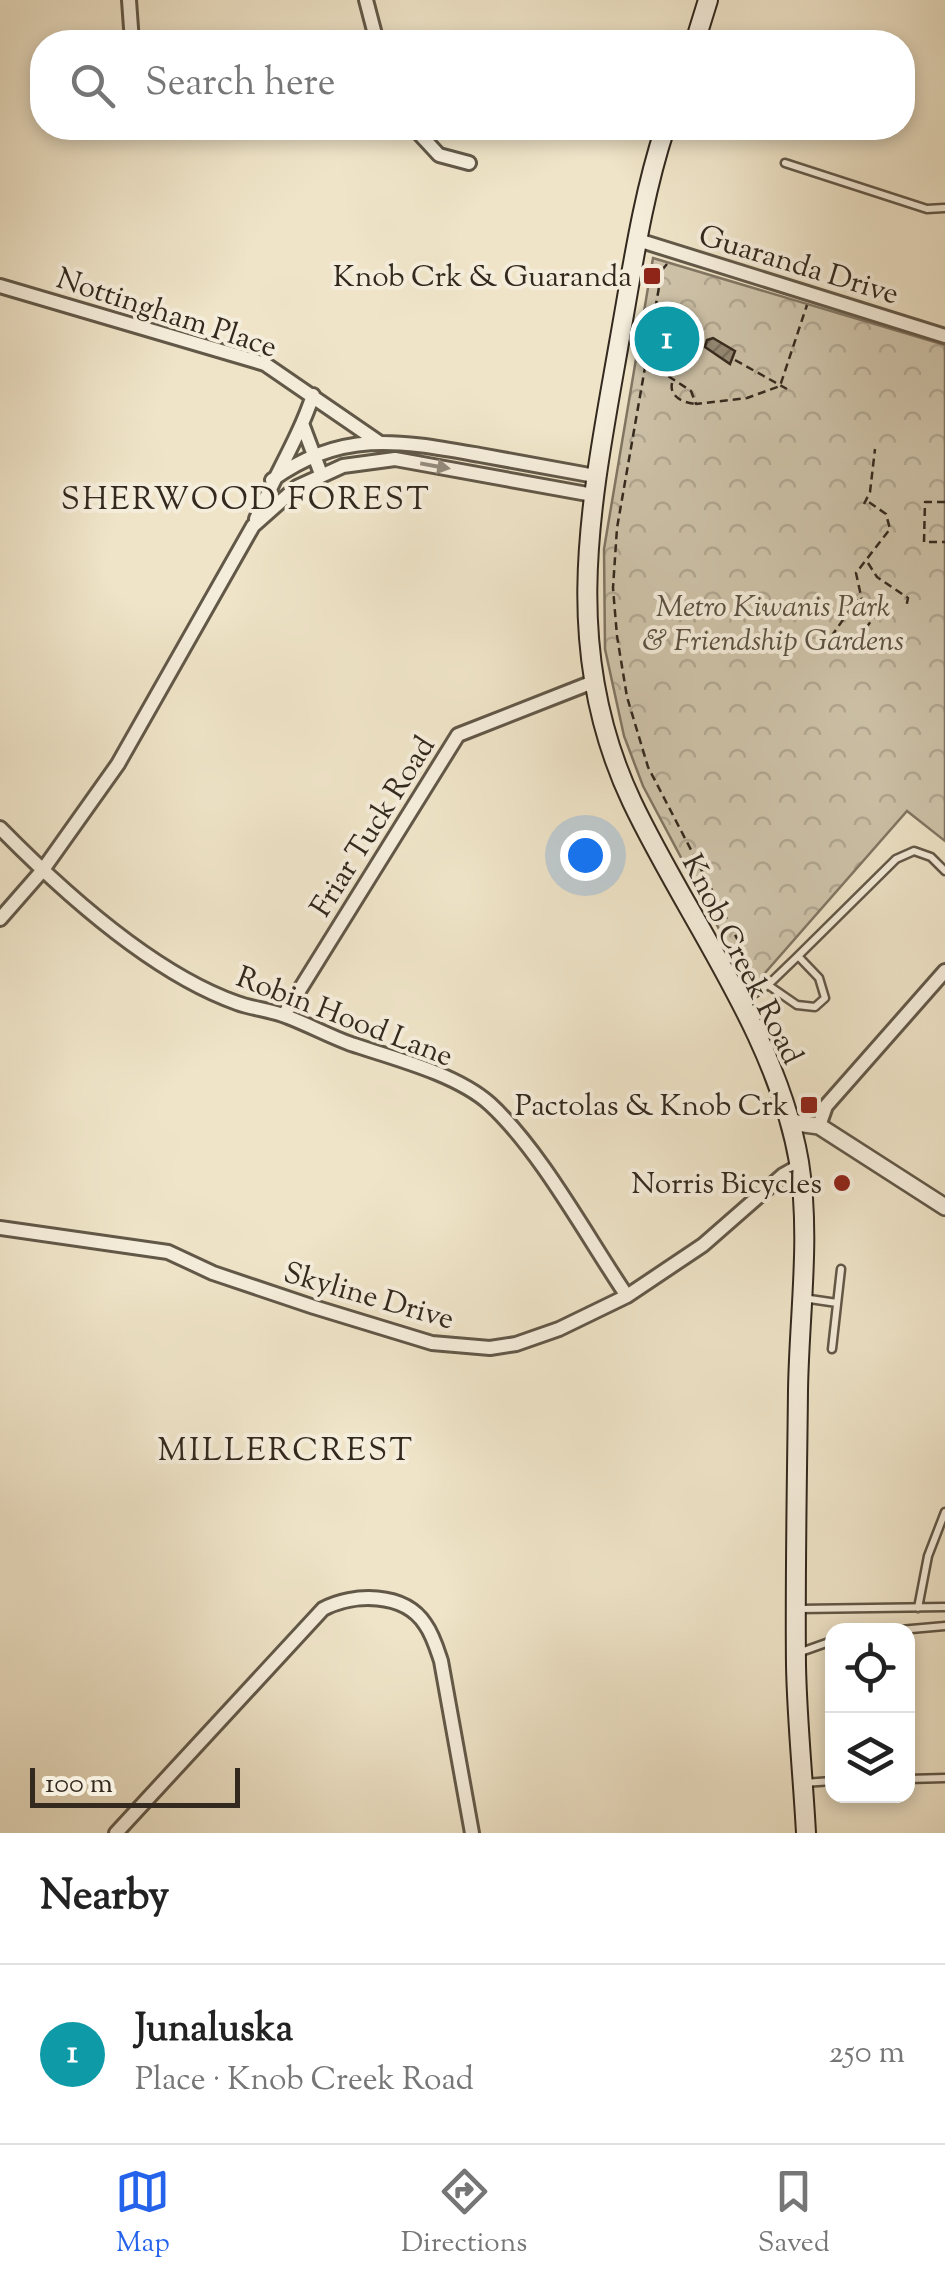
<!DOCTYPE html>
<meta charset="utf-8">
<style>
body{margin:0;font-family:"Sorts Mill Goudy",serif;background:#f2f2f2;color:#222}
.controls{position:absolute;right:30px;bottom:30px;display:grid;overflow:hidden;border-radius:20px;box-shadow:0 5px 15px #0003}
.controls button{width:90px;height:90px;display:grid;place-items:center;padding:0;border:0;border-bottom:2px solid #e0e0e0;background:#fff;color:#222;font:50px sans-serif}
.scale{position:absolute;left:30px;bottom:25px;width:210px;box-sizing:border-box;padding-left:10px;border:5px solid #33291e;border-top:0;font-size:28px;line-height:35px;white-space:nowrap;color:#33291e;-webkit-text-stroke:8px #f5eddb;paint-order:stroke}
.you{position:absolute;left:585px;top:855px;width:35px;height:35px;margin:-25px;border:8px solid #fff;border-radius:50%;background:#1a73e8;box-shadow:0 0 0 15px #1a73e833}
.badge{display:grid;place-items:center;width:65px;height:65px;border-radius:50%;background:#2563eb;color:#fff;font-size:32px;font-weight:700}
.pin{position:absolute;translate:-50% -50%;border:5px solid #fff;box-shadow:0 2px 10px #0006}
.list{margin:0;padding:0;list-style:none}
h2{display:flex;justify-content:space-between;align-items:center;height:130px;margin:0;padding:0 40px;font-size:42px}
h2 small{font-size:32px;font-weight:400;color:#767676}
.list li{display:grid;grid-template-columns:65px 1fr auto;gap:30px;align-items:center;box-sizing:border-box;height:180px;padding:0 40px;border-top:2px solid #e0e0e0}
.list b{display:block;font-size:38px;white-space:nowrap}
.list p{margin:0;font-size:32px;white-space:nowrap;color:#767676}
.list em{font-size:32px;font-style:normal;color:#767676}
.icon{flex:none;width:55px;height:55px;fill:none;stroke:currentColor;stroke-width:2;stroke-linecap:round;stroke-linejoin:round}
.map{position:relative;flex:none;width:945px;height:1833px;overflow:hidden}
.search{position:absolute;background:#fff;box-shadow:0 5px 15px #0003;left:30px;right:30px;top:30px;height:110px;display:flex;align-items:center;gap:25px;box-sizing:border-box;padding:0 35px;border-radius:40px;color:#767676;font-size:38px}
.sheet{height:310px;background:#fff}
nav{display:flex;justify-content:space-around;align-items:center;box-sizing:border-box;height:140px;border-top:2px solid #e0e0e0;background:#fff;font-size:28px;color:#767676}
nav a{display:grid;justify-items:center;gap:5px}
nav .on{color:#2563eb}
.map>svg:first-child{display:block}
</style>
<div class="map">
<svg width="945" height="1833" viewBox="0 0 945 1833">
<defs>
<pattern id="forest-crowns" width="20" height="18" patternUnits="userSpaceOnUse" patternTransform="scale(2.5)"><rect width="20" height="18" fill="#cfc4ab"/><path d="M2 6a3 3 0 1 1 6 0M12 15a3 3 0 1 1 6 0" fill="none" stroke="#b2a893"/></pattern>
<pattern id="building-hatch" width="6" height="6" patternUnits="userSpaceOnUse" patternTransform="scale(2.5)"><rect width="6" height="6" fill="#958a76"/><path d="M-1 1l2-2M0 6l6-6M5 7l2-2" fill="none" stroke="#7a7160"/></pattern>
</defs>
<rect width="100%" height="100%" fill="#efe4c8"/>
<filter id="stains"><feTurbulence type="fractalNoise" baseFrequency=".002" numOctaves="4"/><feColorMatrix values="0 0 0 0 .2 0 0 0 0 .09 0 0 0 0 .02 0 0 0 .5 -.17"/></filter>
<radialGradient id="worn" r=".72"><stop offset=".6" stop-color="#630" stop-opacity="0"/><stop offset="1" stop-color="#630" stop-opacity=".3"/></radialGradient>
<path fill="url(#forest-crowns)" stroke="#817664" stroke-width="2.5" d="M 653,258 L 945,345 L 945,841 L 907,811 L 751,989 L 643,786 L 624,736 L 605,649 L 604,549 Z"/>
<path fill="url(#building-hatch)" stroke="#33291e" stroke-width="2.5" d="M 713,338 L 735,351 L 730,364 L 705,347 L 707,340 Z"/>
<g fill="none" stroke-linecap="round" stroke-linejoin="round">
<defs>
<path id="service" d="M 785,163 L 927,209 L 944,208
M 768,985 L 797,1005 L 815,1007 L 825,998 L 819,978 L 798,956 L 896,859 L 914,851 L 931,857 L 945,871
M 741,1002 L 768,985 L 798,956
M 803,1298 L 837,1303
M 832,1349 L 841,1269
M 918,1608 L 928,1556 L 945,1512
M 799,1609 L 945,1607
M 900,1630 L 945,1626
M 798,1653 L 832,1641
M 908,1779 L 945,1778
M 804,1783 L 832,1781"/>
<path id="minor" d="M 129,0 L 132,42
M 366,0 L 377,42
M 414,128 L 439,155 L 469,163
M 638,240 L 945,336
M 0,286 L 265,364 L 380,443
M 303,426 L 321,474
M 272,480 C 342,429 401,441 480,455 C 519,462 557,469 595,476
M 256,519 C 274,477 299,438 313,395
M 0,828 C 63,892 152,973 237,1003 C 253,1009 272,1010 288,1017 C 309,1025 329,1036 351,1044 C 393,1058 457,1074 490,1104 C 541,1151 587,1237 627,1296
M 0,919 L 42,871 L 118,764 L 253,526 L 297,487 L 343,466 L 395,459 L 593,495
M 284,1015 L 458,735 L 593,682
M 819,1126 L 826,1106 L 945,971
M 0,1228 L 168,1252 L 213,1273 L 314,1307 L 432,1343 L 490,1348 L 516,1344 L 559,1329 L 627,1296 L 703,1245 L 783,1175 L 799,1166
M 116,1833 L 323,1609 C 353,1593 404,1592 425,1624 C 433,1635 437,1649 441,1661 L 472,1833"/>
<path id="tertiary" d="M 790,1122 L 819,1126 L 945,1207"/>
<path id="secondary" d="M 695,42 L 708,0
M 665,128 C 642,198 632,271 619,343 C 591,503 559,648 632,802 C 687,918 777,1034 799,1162 C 811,1237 799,1316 798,1391 C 797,1483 795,1574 796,1665 C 797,1721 803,1777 806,1833"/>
</defs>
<use href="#service" stroke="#625848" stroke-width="11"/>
<use href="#minor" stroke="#625848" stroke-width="18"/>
<use href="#tertiary" stroke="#625848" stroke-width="20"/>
<use href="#secondary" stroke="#33291e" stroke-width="22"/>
<path stroke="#33291e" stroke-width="2.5" stroke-dasharray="8 5" stroke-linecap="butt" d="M 667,264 L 662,270 L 617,528 L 613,588 L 617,636 L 627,697 L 648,767 L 758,979
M 661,338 L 668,376 L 691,391 L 696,404 L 747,398 L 780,386 L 807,305
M 735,360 L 787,389
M 672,383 C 669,397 684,403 696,404
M 945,502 L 925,502 L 924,542 L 945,542
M 864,504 L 870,492 L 875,449
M 868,563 L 877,577 L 908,598 L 906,608
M 863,605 L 876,614 L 852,648 L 833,634 L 857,600 L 863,605 L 856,573 L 890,529 L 886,514 L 866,500"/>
<use href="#service" stroke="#f5eddb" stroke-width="6"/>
<use href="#minor" stroke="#f5eddb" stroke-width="12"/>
<use href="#tertiary" stroke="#f5eddb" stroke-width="15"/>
<use href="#secondary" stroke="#f5eddb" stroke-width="18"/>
</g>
<defs><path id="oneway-solid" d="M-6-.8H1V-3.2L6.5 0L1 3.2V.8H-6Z" transform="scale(2.5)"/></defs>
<use fill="#948b7c" href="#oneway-solid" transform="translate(435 466) rotate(10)"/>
<g fill="#8f2418" stroke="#f5eddb" stroke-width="4">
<rect x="642" y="266" width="20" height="20" rx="5"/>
<rect x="799" y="1095" width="20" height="20" rx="5"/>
<circle cx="842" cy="1183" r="10"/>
</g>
<g text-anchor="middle" stroke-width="8" stroke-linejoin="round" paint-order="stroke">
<g font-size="30" fill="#33291e" stroke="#f5eddb">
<text transform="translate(799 264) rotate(17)" y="10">Guaranda Drive</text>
<text transform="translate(167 312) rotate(18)" y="10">Nottingham Place</text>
<text transform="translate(372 826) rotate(-58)" y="10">Friar Tuck Road</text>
<text transform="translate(743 959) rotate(63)" y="10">Knob Creek Road</text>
<text transform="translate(345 1016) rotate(21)" y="10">Robin Hood Lane</text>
<text transform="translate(369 1295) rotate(16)" y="10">Skyline Drive</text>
</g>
<g font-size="30" fill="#33291e" stroke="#f5eddb" text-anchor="end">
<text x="632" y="286">Knob Crk &amp; Guaranda</text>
<text x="789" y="1115">Pactolas &amp; Knob Crk</text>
<text x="822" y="1193">Norris Bicycles</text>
</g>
<g font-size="30" font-style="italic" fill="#5a5041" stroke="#f5eddb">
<text x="773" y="616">Metro Kiwanis Park<tspan x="773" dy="34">&amp; Friendship Gardens</tspan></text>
</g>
<g font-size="32" letter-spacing="2.5" fill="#33291e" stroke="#f5eddb">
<text x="246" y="509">SHERWOOD FOREST</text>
<text x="286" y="1460">MILLERCREST</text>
</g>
</g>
<rect width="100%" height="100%" filter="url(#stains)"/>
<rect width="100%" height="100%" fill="url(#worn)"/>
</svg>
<div class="controls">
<button><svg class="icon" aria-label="locate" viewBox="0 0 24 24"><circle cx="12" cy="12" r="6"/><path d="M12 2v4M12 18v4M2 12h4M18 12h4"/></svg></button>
<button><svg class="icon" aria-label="layers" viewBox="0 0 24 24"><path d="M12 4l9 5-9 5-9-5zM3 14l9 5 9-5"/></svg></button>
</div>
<div class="scale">100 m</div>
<div class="you"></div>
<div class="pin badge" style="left:667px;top:339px;background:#0f9aa8">1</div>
<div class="search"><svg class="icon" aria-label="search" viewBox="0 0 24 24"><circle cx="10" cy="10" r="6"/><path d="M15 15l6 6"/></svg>Search here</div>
</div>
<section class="sheet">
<h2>Nearby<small></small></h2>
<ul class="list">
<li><span class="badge" style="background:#0f9aa8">1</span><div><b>Junaluska</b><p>Place · Knob Creek Road</p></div><em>250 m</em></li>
</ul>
</section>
<nav>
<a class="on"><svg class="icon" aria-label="map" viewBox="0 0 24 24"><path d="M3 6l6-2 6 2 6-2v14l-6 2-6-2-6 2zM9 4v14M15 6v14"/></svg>Map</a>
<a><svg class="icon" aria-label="directions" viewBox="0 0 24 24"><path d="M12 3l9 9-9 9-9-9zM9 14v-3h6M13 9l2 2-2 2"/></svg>Directions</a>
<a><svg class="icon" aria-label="saved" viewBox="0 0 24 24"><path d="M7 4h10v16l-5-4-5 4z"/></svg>Saved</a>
</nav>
